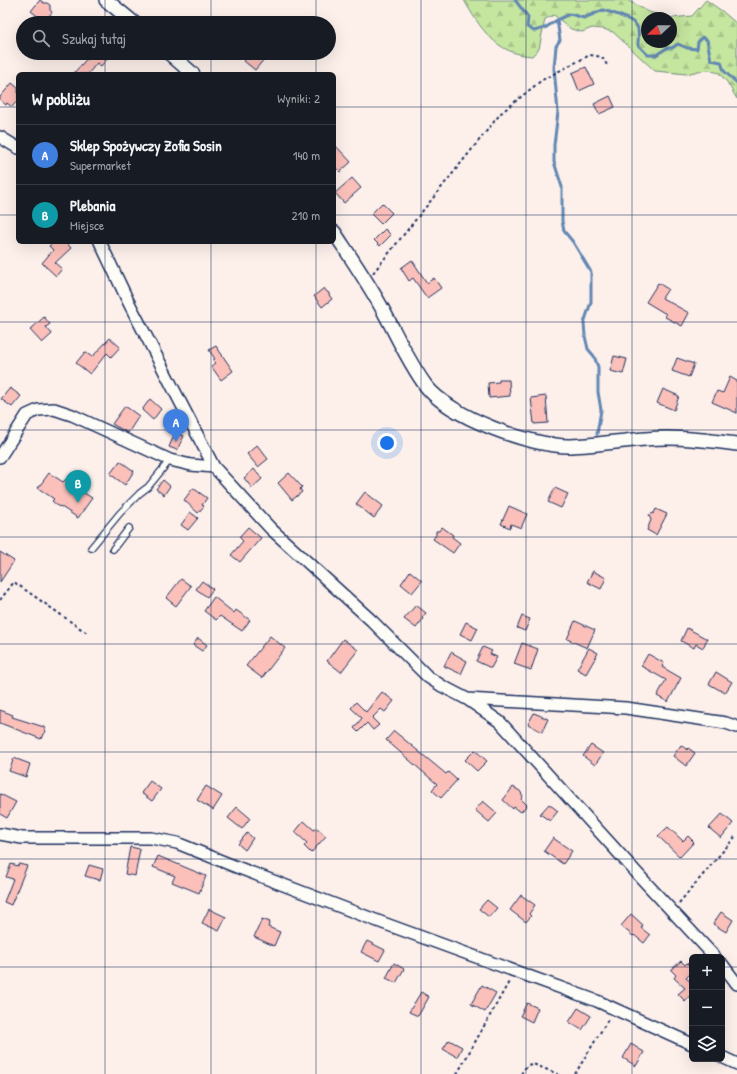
<!DOCTYPE html>
<html lang="pl">
<meta charset="utf-8">
<style>
body{margin:0;font-family:"Patrick Hand",sans-serif;background:#20242c;color:#f1f3f6}
.controls{position:absolute;right:12px;bottom:12px;display:grid;overflow:hidden;border-radius:6px;box-shadow:0 4px 16px #0002}
.controls button{width:36px;height:36px;display:grid;place-items:center;padding:0;border:0;border-bottom:1px solid #363941;background:#171b24;color:#f1f3f6;font:20px sans-serif}
.compass{position:absolute;left:641px;top:12px;width:36px;height:36px;border-radius:50%;background:#171b24;box-shadow:0 4px 16px #0002;rotate:248deg}
.you{position:absolute;left:387px;top:443px;width:14px;height:14px;margin:-10px;border:3px solid #fff;border-radius:50%;background:#1a73e8;box-shadow:0 0 0 6px #1a73e833}
.badge{display:grid;place-items:center;width:26px;height:26px;border-radius:50%;background:#919bb2;color:#fff;font-size:13px;font-weight:700}
.pin{position:absolute;translate:-50% -33px;filter:drop-shadow(0 1px 2px #0008)}
.pin::after{content:'';position:absolute;top:21px;width:14px;height:12px;background:inherit;clip-path:polygon(0 0,100% 0,50% 100%)}
.list{margin:0;padding:0;list-style:none}
h2{display:flex;justify-content:space-between;align-items:center;height:52px;margin:0;padding:0 16px;font-size:17px}
h2 small{font-size:13px;font-weight:400;color:#9ea1a6}
.list li{display:grid;grid-template-columns:26px 1fr auto;gap:12px;align-items:center;box-sizing:border-box;height:60px;padding:0 16px;border-top:1px solid #363941}
.list b{display:block;font-size:15px;white-space:nowrap}
.list p{margin:0;font-size:13px;white-space:nowrap;color:#9ea1a6}
.list em{font-size:13px;font-style:normal;color:#9ea1a6}
.icon{flex:none;width:22px;height:22px;fill:none;stroke:currentColor;stroke-width:2;stroke-linecap:round;stroke-linejoin:round}
.map{position:relative;flex:none;width:737px;height:1074px;overflow:hidden}
.search{position:absolute;background:#171b24;box-shadow:0 4px 16px #0002;left:16px;top:16px;width:320px;height:44px;display:flex;align-items:center;gap:10px;box-sizing:border-box;padding:0 14px;border-radius:22px;color:#9ea1a6;font-size:15px}
.panel{position:absolute;background:#171b24;box-shadow:0 4px 16px #0002;left:16px;top:72px;width:320px;height:172px;border-radius:6px}
.map>svg:first-child{display:block}
</style>
<div class="map">
<svg width="737" height="1074" viewBox="0 0 737 1074">
<defs>
<pattern id="forest-firs" width="22" height="20" patternUnits="userSpaceOnUse"><rect width="22" height="20" fill="#c5e69f"/><path d="M5 1l3.5 6h-7zM16 11l3.5 6h-7z" fill="#a9c68b"/></pattern>
</defs>
<rect width="100%" height="100%" fill="#fdf0eb"/>
<filter id="ink" filterUnits="userSpaceOnUse"><feTurbulence type="fractalNoise" baseFrequency=".025" numOctaves="2"/><feDisplacementMap in="SourceGraphic" scale="8" xChannelSelector="R" yChannelSelector="G"/><feConvolveMatrix kernelMatrix="1 2 1 2 8 2 1 2 1" color-interpolation-filters="sRGB"/></filter>
<g filter="url(#ink)">
<path fill="url(#forest-firs)" stroke="#708a7e" fill-rule="evenodd" d="M 464,0 L 627,0 L 649,12 L 671,18 L 692,16 L 706,0 L 722,11 L 737,24 L 737,99 L 727,82 L 719,73 L 709,70 L 698,71 L 687,74 L 655,71 L 613,32 L 603,29 L 592,28 L 582,32 L 571,29 L 554,15 L 545,19 L 539,49 L 532,56 C 496,54 480,28 464,0 ZM 647,18 L 671,18 L 671,42 L 647,42 Z"/>
<g fill="none" stroke-linecap="round" stroke-linejoin="round">
<path stroke="#6287b3" stroke-width="3" d="M 515,0 L 528,17 L 527,27 L 534,31 L 545,28 L 557,20 L 570,14 L 584,18 L 603,10 C 610,12 637,20 638,29 C 639,34 638,40 638,45 L 648,55 L 656,55 L 667,48 L 672,48 L 678,44 L 687,48 L 697,49 L 698,42 L 702,37 L 707,40 L 711,60 L 721,62 L 724,71 L 737,83
M 557,20 L 560,40 L 556,46 L 554,68 L 558,112 L 554,145 L 554,162 L 562,187 L 562,221 L 564,231 L 573,242 L 591,272 L 591,302 L 584,323 L 585,336 L 588,349 L 594,356 L 598,367 L 598,392 L 601,410 L 597,434"/>
</g>
<path fill="#fcc0ba" stroke="#1b2f5e" d="M 40,0 L 44,3 L 47,3 L 50,5 L 50,10 L 52,12 L 45,22 L 31,11 Z
M 92,53 L 110,53 L 106,57 L 108,58 L 101,66 L 97,63 L 88,74 L 73,74 Z
M 250,53 L 258,53 L 265,58 L 255,70 L 244,61 Z
M 586,67 L 594,84 L 579,91 L 572,73 Z
M 12,83 L 18,88 L 18,100 L 12,107 L 7,103 L 6,105 L 0,100 L 0,97 Z
M 610,96 L 615,107 L 599,114 L 594,104 Z
M 334,144 L 351,162 L 340,172 L 334,166 Z
M 352,178 L 361,188 L 344,203 L 335,193 Z
M 382,203 L 392,213 L 381,224 L 371,214 Z
M 385,229 L 391,235 L 380,246 L 374,240 Z
M 54,242 L 66,242 L 71,248 L 55,263 L 62,269 L 56,276 L 42,263 L 53,250 L 49,246 Z
M 412,260 L 427,283 L 434,278 L 441,288 L 427,298 L 413,278 L 409,281 L 401,268 Z
M 658,283 L 668,289 L 662,298 L 689,313 L 682,326 L 665,317 L 666,314 L 646,302 Z
M 324,288 L 327,292 L 329,293 L 329,295 L 332,299 L 322,307 L 314,296 Z
M 44,317 L 50,324 L 46,327 L 52,334 L 42,343 L 30,330 Z
M 110,338 L 120,347 L 111,357 L 107,353 L 90,374 L 76,363 L 85,352 L 92,357 Z
M 216,346 L 233,371 L 221,380 L 211,366 L 215,363 L 213,360 L 215,359 L 209,350 Z
M 614,356 L 627,359 L 623,374 L 610,371 Z
M 677,358 L 694,364 L 689,377 L 672,371 Z
M 730,377 L 737,381 L 737,413 L 712,402 L 717,391 L 723,393 Z
M 499,380 L 509,380 L 510,396 L 489,398 L 488,383 L 499,382 Z
M 10,388 L 21,396 L 12,407 L 1,399 Z
M 663,389 L 679,396 L 674,410 L 657,403 Z
M 546,396 L 548,423 L 534,424 L 531,398 Z
M 150,399 L 161,409 L 153,420 L 142,410 Z
M 125,406 L 139,416 L 128,433 L 112,424 Z
M 175,433 L 184,436 L 177,450 L 169,447 Z
M 257,445 L 268,459 L 258,467 L 247,454 Z
M 120,461 L 134,471 L 125,485 L 110,474 Z
M 254,469 L 262,479 L 252,488 L 244,478 Z
M 49,473 L 63,482 L 66,479 L 73,484 L 72,485 L 92,498 L 78,518 L 60,506 L 59,507 L 52,501 L 54,499 L 38,488 Z
M 289,473 L 302,487 L 300,489 L 302,492 L 292,500 L 278,483 Z
M 163,480 L 170,486 L 164,495 L 156,489 Z
M 193,488 L 207,498 L 202,505 L 204,506 L 198,513 L 184,500 Z
M 555,488 L 568,494 L 561,508 L 548,502 Z
M 365,492 L 383,506 L 374,518 L 356,504 Z
M 509,506 L 527,514 L 521,528 L 511,524 L 510,528 L 501,524 Z
M 656,509 L 667,514 L 656,535 L 647,530 L 651,520 L 649,515 L 654,513 Z
M 190,512 L 198,518 L 188,530 L 181,525 Z
M 248,527 L 261,538 L 240,562 L 231,555 L 243,541 L 239,537 Z
M 442,527 L 453,535 L 452,537 L 460,543 L 453,553 L 433,539 L 436,535 L 436,531 L 439,531 Z
M 0,552 L 14,561 L 0,582 Z
M 410,571 L 422,581 L 412,593 L 401,584 Z
M 593,571 L 606,578 L 601,589 L 587,582 Z
M 181,579 L 191,586 L 176,606 L 166,598 Z
M 202,581 L 213,589 L 207,597 L 196,589 Z
M 214,597 L 234,613 L 236,610 L 250,620 L 242,631 L 220,616 L 216,620 L 204,611 Z
M 416,605 L 426,613 L 422,618 L 423,619 L 416,628 L 404,619 Z
M 522,616 L 530,619 L 525,631 L 517,628 Z
M 575,621 L 595,630 L 587,648 L 567,639 Z
M 466,622 L 478,628 L 472,640 L 460,634 Z
M 687,628 L 707,639 L 703,648 L 696,644 L 694,648 L 681,641 Z
M 270,636 L 285,648 L 262,678 L 246,666 Z
M 198,638 L 207,645 L 202,651 L 193,645 Z
M 343,639 L 358,650 L 341,672 L 327,661 Z
M 522,643 L 538,649 L 531,670 L 514,664 Z
M 483,647 L 492,651 L 490,654 L 497,657 L 491,668 L 476,661 Z
M 589,648 L 598,653 L 586,674 L 577,669 Z
M 451,652 L 467,661 L 461,674 L 444,666 Z
M 648,654 L 664,663 L 662,667 L 681,678 L 668,702 L 657,696 L 666,680 L 641,666 Z
M 716,672 L 732,682 L 725,693 L 709,684 Z
M 382,692 L 394,701 L 385,712 L 381,709 L 372,718 L 379,725 L 373,730 L 367,723 L 358,732 L 354,728 L 362,718 L 351,708 L 356,702 L 366,712 Z
M 0,710 L 13,715 L 12,717 L 44,727 L 46,732 L 43,734 L 41,739 L 0,723 Z
M 534,713 L 548,719 L 542,732 L 528,724 Z
M 394,731 L 446,774 L 448,772 L 457,780 L 441,798 L 432,790 L 437,784 L 386,740 Z
M 591,745 L 603,753 L 595,765 L 583,756 Z
M 681,745 L 687,750 L 688,748 L 695,753 L 686,766 L 673,756 Z
M 475,750 L 487,761 L 477,771 L 465,760 Z
M 14,758 L 30,764 L 26,777 L 9,771 Z
M 150,781 L 161,789 L 152,801 L 141,793 Z
M 206,786 L 222,796 L 213,810 L 197,800 Z
M 513,787 L 520,791 L 523,796 L 521,799 L 527,805 L 521,812 L 514,807 L 513,809 L 503,800 Z
M 0,794 L 16,802 L 7,818 L 0,814 Z
M 483,801 L 497,813 L 489,822 L 475,810 Z
M 549,804 L 558,811 L 550,821 L 540,814 Z
M 237,807 L 250,818 L 242,829 L 228,818 Z
M 722,814 L 733,823 L 721,838 L 709,828 Z
M 304,821 L 314,830 L 317,828 L 326,836 L 311,853 L 304,846 L 307,843 L 295,832 Z
M 668,827 L 683,841 L 688,836 L 694,842 L 680,857 L 658,836 Z
M 247,833 L 253,838 L 245,850 L 238,844 Z
M 553,838 L 572,851 L 563,864 L 544,851 Z
M 130,847 L 140,849 L 135,876 L 125,874 Z
M 158,856 L 206,876 L 199,893 L 172,882 L 175,876 L 153,867 Z
M 11,864 L 18,866 L 19,864 L 27,866 L 11,905 L 4,902 L 13,879 L 6,877 Z
M 89,865 L 103,869 L 100,880 L 85,876 Z
M 521,895 L 535,905 L 529,914 L 531,916 L 526,922 L 510,910 Z
M 487,900 L 497,908 L 489,917 L 479,909 Z
M 209,909 L 226,917 L 219,931 L 202,923 Z
M 721,912 L 733,920 L 726,932 L 713,924 Z
M 631,914 L 643,925 L 641,928 L 650,935 L 644,943 L 634,935 L 633,936 L 621,926 Z
M 262,919 L 270,922 L 268,927 L 280,932 L 274,946 L 254,937 Z
M 367,941 L 385,950 L 379,961 L 361,952 Z
M 681,961 L 685,965 L 687,963 L 692,968 L 692,972 L 686,978 L 691,982 L 692,981 L 692,995 L 685,1001 L 678,994 L 685,988 L 674,978 L 676,975 L 671,970 Z
M 394,963 L 404,969 L 396,983 L 386,978 Z
M 482,985 L 496,993 L 485,1012 L 471,1004 Z
M 421,992 L 429,997 L 418,1016 L 409,1012 Z
M 527,1003 L 538,1008 L 532,1022 L 520,1016 Z
M 578,1008 L 591,1016 L 582,1030 L 569,1022 Z
M 449,1040 L 462,1047 L 457,1057 L 443,1049 Z
M 631,1044 L 644,1052 L 636,1066 L 623,1058 Z"/>
<g fill="none" stroke-linecap="round" stroke-linejoin="round">
<defs>
<path id="service" d="M 91,548 L 120,513 L 140,493 L 148,487 L 170,460
M 113,549 L 129,528"/>
<path id="minor" d="M 0,137 L 18,148
M 100,242 L 129,303 L 214,467 L 271,529 L 372,621 L 428,677 L 442,686 L 467,699 L 500,722 L 645,882 L 715,957
M 0,457 L 27,415 L 38,410 L 54,409 L 72,415 L 170,460 L 191,465 L 214,467
M 467,699 L 626,708 L 726,723 L 737,727
M 0,834 L 22,838 L 151,838 L 177,843 L 234,866 L 383,923 L 597,1001 L 692,1044
M 722,964 L 737,984
M 722,1057 L 737,1064"/>
<path id="tertiary" d="M 106,0 L 134,23
M 169,53 L 193,74
M 334,232 C 351,258 369,284 384,312 C 397,336 409,363 426,386 C 450,417 531,447 571,446 C 603,445 635,438 667,438 C 691,438 714,441 737,444"/>
</defs>
<use href="#service" stroke="#1b2f5e" stroke-width="8"/>
<use href="#minor" stroke="#1b2f5e" stroke-width="14"/>
<use href="#tertiary" stroke="#1b2f5e" stroke-width="16"/>
<path stroke="#1b2f5e" stroke-width="2" stroke-dasharray="3 3" stroke-linecap="butt" d="M 373,273 L 501,113 L 542,80 L 590,55 L 602,57 L 607,65
M 0,600 L 14,582 L 87,633
M 679,903 L 735,837
M 457,1074 L 510,980
M 521,1074 L 527,1065 L 533,1064 L 558,1074
M 575,1074 L 609,1018"/>
<use href="#service" stroke="#fdfcf7" stroke-width="5.5"/>
<use href="#minor" stroke="#fdfcf7" stroke-width="11"/>
<use href="#tertiary" stroke="#fdfcf7" stroke-width="13"/>
</g>
</g>
<path fill="none" stroke="#1b2f5e" stroke-width="1" stroke-opacity="0.55" d="M 105,0 L 105,23M 211,0 L 211,23M 316,0 L 316,23M 421,0 L 421,1074M 526,0 L 526,1074M 632,0 L 632,1074M 105,53 L 105,74M 211,53 L 211,74M 316,53 L 316,74M 0,107 L 18,107M 334,107 L 737,107M 0,215 L 18,215M 334,215 L 737,215M 105,242 L 105,1074M 211,242 L 211,1074M 316,242 L 316,1074M 0,322 L 737,322M 0,430 L 737,430M 0,537 L 737,537M 0,644 L 737,644M 0,752 L 737,752M 0,859 L 737,859M 0,967 L 692,967M 722,967 L 737,967"/>
</svg>
<div class="controls">
<button>+</button>
<button>−</button>
<button><svg class="icon" aria-label="layers" viewBox="0 0 24 24"><path d="M12 4l9 5-9 5-9-5zM3 14l9 5 9-5"/></svg></button>
</div>
<svg class="compass" viewBox="-18 -18 36 36"><path d="M0-13l5 13h-10z" fill="#e53935"/><path d="M0 13l5-13h-10z" fill="#9ea1a6"/></svg>
<div class="you"></div>
<div class="pin badge" style="left:176px;top:442px;background:#3f7fe0">A</div>
<div class="pin badge" style="left:78px;top:503px;background:#0f9aa8">B</div>
<div class="search"><svg class="icon" aria-label="search" viewBox="0 0 24 24"><circle cx="10" cy="10" r="6"/><path d="M15 15l6 6"/></svg>Szukaj tutaj</div>
<section class="panel">
<h2>W pobliżu<small>Wyniki: 2</small></h2>
<ul class="list">
<li><span class="badge" style="background:#3f7fe0">A</span><div><b>Sklep Spożywczy Zofia Sosin</b><p>Supermarket</p></div><em>140 m</em></li>
<li><span class="badge" style="background:#0f9aa8">B</span><div><b>Plebania</b><p>Miejsce</p></div><em>210 m</em></li>
</ul>
</section>
</div>
